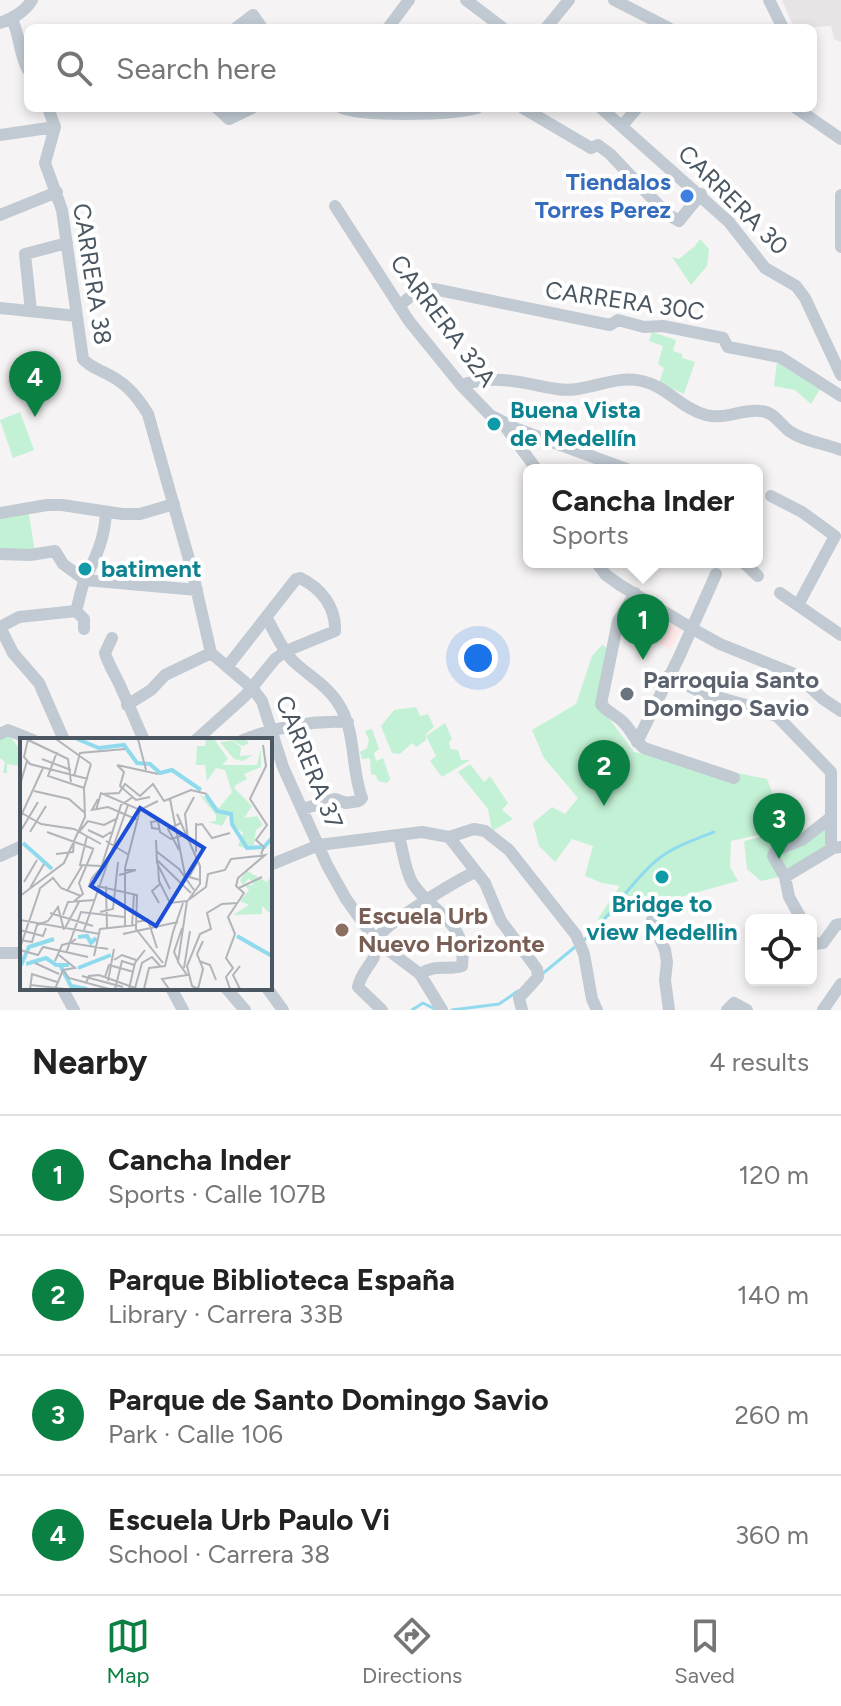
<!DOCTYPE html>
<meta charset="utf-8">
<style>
body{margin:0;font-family:Figtree,sans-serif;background:#f6f6f6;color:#222}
.controls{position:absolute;right:24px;bottom:24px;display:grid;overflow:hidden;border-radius:12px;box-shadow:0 4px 12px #0003}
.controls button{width:72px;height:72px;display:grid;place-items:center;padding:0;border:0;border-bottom:2px solid #e0e0e0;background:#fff;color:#222;font:40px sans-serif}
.you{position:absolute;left:478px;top:658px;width:28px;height:28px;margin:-20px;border:6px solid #fff;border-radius:50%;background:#1a73e8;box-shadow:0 0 0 12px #1a73e833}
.badge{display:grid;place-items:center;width:52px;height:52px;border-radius:50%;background:#0b8043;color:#fff;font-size:26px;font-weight:700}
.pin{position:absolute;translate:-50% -66px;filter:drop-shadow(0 2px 4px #0008)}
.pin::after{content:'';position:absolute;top:42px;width:28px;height:24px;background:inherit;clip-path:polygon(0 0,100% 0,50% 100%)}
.popup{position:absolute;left:523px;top:464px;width:240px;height:104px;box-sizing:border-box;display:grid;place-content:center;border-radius:12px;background:#fff;filter:drop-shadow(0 2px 6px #0005);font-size:26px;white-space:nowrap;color:#767676}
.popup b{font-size:30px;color:#222}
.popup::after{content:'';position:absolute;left:50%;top:100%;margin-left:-16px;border:16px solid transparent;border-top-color:#fff}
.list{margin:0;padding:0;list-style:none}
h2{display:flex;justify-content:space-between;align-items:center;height:104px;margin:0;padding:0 32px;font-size:34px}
h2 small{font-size:26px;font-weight:400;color:#767676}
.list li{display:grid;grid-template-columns:52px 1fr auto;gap:24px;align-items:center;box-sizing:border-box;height:120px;padding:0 32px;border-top:2px solid #e0e0e0}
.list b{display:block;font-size:30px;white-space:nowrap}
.list p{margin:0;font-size:26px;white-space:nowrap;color:#767676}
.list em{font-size:26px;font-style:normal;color:#767676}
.icon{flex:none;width:44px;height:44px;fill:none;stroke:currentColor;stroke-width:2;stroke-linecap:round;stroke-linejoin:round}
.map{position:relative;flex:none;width:841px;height:1010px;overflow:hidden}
.search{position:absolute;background:#fff;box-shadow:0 4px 12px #0003;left:24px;right:24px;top:24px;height:88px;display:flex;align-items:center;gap:20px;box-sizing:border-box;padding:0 28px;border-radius:12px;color:#767676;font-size:30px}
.sheet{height:584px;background:#fff}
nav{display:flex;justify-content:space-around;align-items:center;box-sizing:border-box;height:112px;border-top:2px solid #e0e0e0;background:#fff;font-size:22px;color:#767676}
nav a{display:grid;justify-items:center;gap:4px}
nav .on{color:#0b8043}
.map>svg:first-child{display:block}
</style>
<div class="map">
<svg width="841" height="1010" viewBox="0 0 841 1010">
<rect width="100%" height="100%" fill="#f5f3f3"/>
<path fill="#e6e4e5" d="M 782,0 L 841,0 L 841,42 L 834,39 L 831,26 L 794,28 Z"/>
<path fill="#fce8e6" d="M 637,598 L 682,629 L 670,650 L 622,621 Z"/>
<path fill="#c3f1d5" d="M 700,239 L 709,249 L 707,266 L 691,285 L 672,257 L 679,259 L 695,246 Z
M 652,332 L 676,340 L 673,351 L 682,354 L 682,358 L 695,362 L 684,394 L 659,383 L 664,368 L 658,364 L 663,346 L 649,341 Z
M 777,362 L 820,389 L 811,404 L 795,390 L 774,386 Z
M 20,412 L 34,450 L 13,458 L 0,420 Z
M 28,509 L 35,552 L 0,552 L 0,515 Z
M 603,644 L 610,653 L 596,701 L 634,752 L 767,779 L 786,829 L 731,841 L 730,867 L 738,881 L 597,920 L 620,886 L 602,883 L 585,876 L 593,846 L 572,839 L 555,862 L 539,846 L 533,823 L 552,807 L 565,814 L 578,798 L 544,758 L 532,730 L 576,704 L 592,656 Z
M 416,707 L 420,716 L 428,714 L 434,727 L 426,734 L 426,740 L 416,747 L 412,743 L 400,754 L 392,753 L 381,726 L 394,710 Z
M 445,723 L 452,739 L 449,742 L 450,749 L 458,750 L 461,760 L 470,760 L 442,777 L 430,761 L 436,756 L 426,736 Z
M 372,729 L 379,749 L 374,753 L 376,761 L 383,758 L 390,779 L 387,783 L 378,781 L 376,775 L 371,774 L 370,758 L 362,759 L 360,752 L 367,748 L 369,740 L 365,731 Z
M 8,733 L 21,751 L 22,760 L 19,763 L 22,766 L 18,770 L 20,766 L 7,764 L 7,773 L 3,773 L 5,762 L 0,758 L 0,736 Z
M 470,764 L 484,782 L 490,776 L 508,803 L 502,810 L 513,819 L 492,831 L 488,809 L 458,772 Z
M 826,828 L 828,850 L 787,875 L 761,881 L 747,869 L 744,841 L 785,831 L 798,843 Z"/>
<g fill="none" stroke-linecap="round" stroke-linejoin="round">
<path stroke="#90daee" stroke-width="3" d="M 584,940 C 612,916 629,883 657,860 C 672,847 696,839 714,832
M 541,975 L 575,947
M 412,1010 L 423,1003 L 437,1010
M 452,1010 L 499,1004 L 518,991"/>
<path stroke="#c1cad2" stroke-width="12" d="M 466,0 L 503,28
M 614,0 L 669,28
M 769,0 L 783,28
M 12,19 C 20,36 19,54 28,70
M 0,23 C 13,18 25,12 32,0
M 236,28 L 253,15 L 262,28
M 388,28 L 409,0
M 546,28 L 569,0
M 48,108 L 55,127 L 45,163 L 62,210 L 83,359 C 91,368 101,370 111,376 C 128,385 138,398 148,414 L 192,570 L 211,653 L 252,688 L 262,701 L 283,767 L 327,865 L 346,899 L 376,941 L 420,974 L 442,1010
M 217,108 L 229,119 L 252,108
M 342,108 C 365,117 453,115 477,108
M 523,108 L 591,148 L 598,145 L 610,154 L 667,214 L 679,221 L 701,194
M 601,108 L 729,222 L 765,268 L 796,286 L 805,298 L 841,375
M 796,108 L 841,139
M 622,126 L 637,108
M 0,135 L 55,127
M 841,195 L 841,247
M 335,206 L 409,321 L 461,385 L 490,415 L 517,429 L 629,470
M 0,215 L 57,192
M 399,306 L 417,291 L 434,289 L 610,325 L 618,320 L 644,327 L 663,326 L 723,338 L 728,347 L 780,357 L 841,396
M 0,308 L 77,316
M 31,311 L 25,254 L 67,243
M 461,385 C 498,374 521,383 557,389 C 586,394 613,374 642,381 C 666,386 682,409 706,415 C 724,420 742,409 760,411 C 773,411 780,424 789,431 C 805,442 824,443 841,450
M 504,425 L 537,470
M 771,496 L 802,512 L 835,536
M 0,513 L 47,505 L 62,505 L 122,514 L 140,514 L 174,504
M 0,554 L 30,555 L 55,551 L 63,564 L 85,580 L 197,590
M 596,562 L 606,575 L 620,585 L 691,628 L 720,644 L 797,675 L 823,699 L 841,711
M 743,562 L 758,576
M 635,593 L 618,621 L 601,704 C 608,713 615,714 622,721 C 631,729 634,740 644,748 L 734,778
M 780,593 L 841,635
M 798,605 L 835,536
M 76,611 C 79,601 81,589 85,579 C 96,557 105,538 106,512
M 267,619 C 275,632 282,650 293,661 C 310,677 329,686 341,708 C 356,735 351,769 362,798 L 359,801 L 346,803 L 335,799 L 303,809
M 112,638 L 105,653 C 109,667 117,677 122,690 C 130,707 136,723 144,740
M 668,676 L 703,693 L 760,709 L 778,717 L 831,772
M 127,705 L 151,690 L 165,675 L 211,653
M 0,734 L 8,730 L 33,740
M 64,740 L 39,683 L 13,653 L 0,627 L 19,617 L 76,611 L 84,619 L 84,629
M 196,740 L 245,696 L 275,659 L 286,651 L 335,631 C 336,607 321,588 300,578 L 296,579 L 227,667
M 243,740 C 276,727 311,720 348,722
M 637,742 L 679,657 L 716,574
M 831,772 L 831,842 L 833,848 L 841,847
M 830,818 L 802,840 L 776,850 L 773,856 L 785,877 L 833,848
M 399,836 C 403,851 405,871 413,884 C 435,916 467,920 462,966 C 445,971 438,963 420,974
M 449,837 L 485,883 L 501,921 L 537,969 L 538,977 L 519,998 L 522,1010
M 0,856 L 22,846
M 270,865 L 319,845 L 422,832 L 449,837 L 474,829 L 485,831 L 509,850 L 576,935 L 584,954 L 592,999 L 597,1010
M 785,877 L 789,897 L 802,920
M 652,920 L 665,950 L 667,962 L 665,980 L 669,1010
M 811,938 L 815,944 L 823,943 L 836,925 L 841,924
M 0,953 L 22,953
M 62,988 L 74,1010
M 171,988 L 183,1010
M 226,988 L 245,1010
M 267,988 L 283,1010
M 382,1010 L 358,987 C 360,976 367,969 373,959 C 377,952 374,948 376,941 C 381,925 458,880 475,872
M 727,1010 L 734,1003 L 747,1010
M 823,1010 L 841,984"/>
</g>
<circle fill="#3f7fe0" stroke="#fff" stroke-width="3" cx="687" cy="196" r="8"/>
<g fill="#0f9aa8" stroke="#fff" stroke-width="3">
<circle cx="494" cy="424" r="8"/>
<circle cx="85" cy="569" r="8"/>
<circle cx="662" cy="877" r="8"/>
</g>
<circle fill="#6b7280" stroke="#fff" stroke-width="3" cx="627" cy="694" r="8"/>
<circle fill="#8d6e63" stroke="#fff" stroke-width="3" cx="342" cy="930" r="8"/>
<g text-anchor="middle" stroke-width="8" stroke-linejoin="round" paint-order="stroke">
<g font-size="24" font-weight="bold" fill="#366cbe" stroke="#fff" text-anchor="end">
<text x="671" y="190">Tiendalos<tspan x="671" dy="28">Torres Perez</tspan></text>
</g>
<g font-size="24" fill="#4a5661" stroke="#fff">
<text transform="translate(733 200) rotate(45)" y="8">CARRERA 30</text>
<text transform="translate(92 274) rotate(81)" y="8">CARRERA 38</text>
<text transform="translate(625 301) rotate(8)" y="8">CARRERA 30C</text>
<text transform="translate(443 321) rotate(53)" y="8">CARRERA 32A</text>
<text transform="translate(309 762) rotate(68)" y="8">CARRERA 37</text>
</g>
<g font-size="24" font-weight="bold" fill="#0d838f" stroke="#fff" text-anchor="start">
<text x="510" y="418">Buena Vista<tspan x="510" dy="28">de Medellín</tspan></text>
<text x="101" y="577">batiment</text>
<text x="662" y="912" text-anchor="middle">Bridge to<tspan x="662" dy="28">view Medellin</tspan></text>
</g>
<g font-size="24" font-weight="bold" fill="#5b616d" stroke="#fff" text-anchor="start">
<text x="643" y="688">Parroquia Santo<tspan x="643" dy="28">Domingo Savio</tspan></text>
</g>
<g font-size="24" font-weight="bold" fill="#785e54" stroke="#fff" text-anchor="start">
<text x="358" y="924">Escuela Urb<tspan x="358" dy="28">Nuevo Horizonte</tspan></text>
</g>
</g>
<g transform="translate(20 738)">
<rect width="252" height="252" fill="#f5f3f3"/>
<path d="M 186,1 L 194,1 L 208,21 L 202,27 L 237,27 L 241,10 L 241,29 L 224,36 L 227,41 L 216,47 L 214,50 L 232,68 L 224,80 L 237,78 L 243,87 L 236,92 L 233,112 L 218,108 L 223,95 L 212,86 L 210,73 L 202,88 L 188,84 L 196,83 L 196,77 L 179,56 L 199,70 L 212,54 L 205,32 L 196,30 L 187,43 L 185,27 L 176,27 L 177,8 L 185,8 ZM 225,1 L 229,5 L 223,8 L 212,3 L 221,9 L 220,18 L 233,17 L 223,23 L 214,21 L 200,4 ZM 227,133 L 247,144 L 252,136 L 252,177 L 242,168 L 242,176 L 213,177 L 229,167 L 220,163 L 229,152 L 225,147 L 234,147 L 229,140 L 223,147 L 220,142 Z" fill="#c3f1d5"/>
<path fill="none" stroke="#90daee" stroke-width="4" d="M 57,1 L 79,10 L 104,7 L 117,25 L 130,26 L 140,35 L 152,32 L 181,52M 186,57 L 197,73 L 211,76 L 212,86 L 227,110 L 244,109 L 252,100M 3,105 L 32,131M 217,198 L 252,218M 58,199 L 67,198 L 71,205 L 76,200M 6,226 L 26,220 L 36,227 L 49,227M 1,227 L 9,209 L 34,201M 40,227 L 51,248 L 67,251M 58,230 L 91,217"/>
<path fill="none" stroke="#b1b4b9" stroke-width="2" d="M 6,1 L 48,21 L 51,44M 8,1 L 4,19 L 10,26 L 68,41M 36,1 L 71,26M 118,1 L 126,32M 37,14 L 28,38 L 64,50M 22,21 L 51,32M 97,27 L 104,34 L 100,48 L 116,62 L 130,59M 97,27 L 138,36M 54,38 L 60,15 L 105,11M 0,47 L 7,23M 14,53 L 49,61 L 65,75M 82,56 L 99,55 L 105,46 L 120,58 L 133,46 L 144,63 L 171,52 L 187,56M 78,61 L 72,72 L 88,69 L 118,82M 150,61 L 166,142M 76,72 L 81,55 L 120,72 L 138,63M 0,74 L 21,86 L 54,91 L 81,106M 157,76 L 180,128 L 180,146 L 169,161M 0,80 L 23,30M 176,87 L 182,86 L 192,100 L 210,95M 139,91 L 132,90 L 131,84 L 138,83 L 140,94 L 151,101 L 165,97M 68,92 L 83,99 L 91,94M 10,94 L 26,68M 27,94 L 74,111M 59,94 L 68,83 L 84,87 L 98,80M 67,98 L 60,127 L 81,128M 168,101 L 165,76 L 174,59M 136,102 L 137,125 L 150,151M 86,103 L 109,117M 0,108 L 0,94 L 18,64M 159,112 L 148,91 L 161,85M 136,113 L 159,131 L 174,152M 176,114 L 176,85M 36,116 L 53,114 L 54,103M 241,116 L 244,109 L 236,102 L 247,87 L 230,61 L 246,28 L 243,7M 137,122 L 171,155M 178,123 L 169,139 L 180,142M 138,127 L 139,143 L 150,165 L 167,163M 99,137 L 116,132 L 105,132M 4,144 L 17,122M 77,148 L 117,157 L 116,191 L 143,225M 86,148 L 87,190M 10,150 L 24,126M 219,150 L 242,139M 19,151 L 33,140 L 41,150 L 61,158M 77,152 L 69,148 L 72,140 L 81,130 L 101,67 L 113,59M 47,153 L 62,128M 0,158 L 44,125 L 65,79 L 64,50 L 71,26M 53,164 L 63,156 L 59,145 L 73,112M 139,165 L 132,153 L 140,146M 80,174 L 93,171 L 98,124M 30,175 L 73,188M 43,177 L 48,164 L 75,162M 0,182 L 80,196M 116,184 L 128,182 L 137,210M 112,188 L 114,156M 105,189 L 105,130 L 120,72M 45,190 L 59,164M 0,192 L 23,198 L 26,190M 64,192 L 108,67M 153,194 L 163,165M 103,196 L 158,184M 56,201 L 50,205 L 88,211M 0,202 L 12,204 L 17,187 L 28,183 L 38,169 L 44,192M 0,210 L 20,151M 0,212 L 18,217 L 23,209 L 68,219M 46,215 L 61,174 L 104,179M 74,218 L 80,191 L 116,187M 94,222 L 102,217 L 116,222M 35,223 L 42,207 L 49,205M 158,223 L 154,214 L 162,190M 179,223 L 190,227 L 196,242M 15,225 L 39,236M 164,230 L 170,193M 43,232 L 49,240 L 89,251M 62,238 L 103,249M 85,239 L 89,227 L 114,234M 88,243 L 94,211M 66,245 L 69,238 L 79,237 L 118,251M 11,247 L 45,251M 115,250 L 122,225 L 132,219 L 140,228M 10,251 L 12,236 L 37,244M 35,251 L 43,232 L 55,230 L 39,217M 95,251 L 102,223 L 114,227M 109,251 L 115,225 L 125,212M 124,251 L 129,230 L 145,228 L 153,194M 149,251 L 142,241 L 167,237 L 158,224 L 167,163 L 186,149 L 188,136 L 205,132 L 211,121 L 239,118M 178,251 L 172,248 L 167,228 L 180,196 L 191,191 L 187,175 L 202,166 L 218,165M 178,251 L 183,231 L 177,216 L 183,203M 210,251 L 206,239 L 213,230 L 206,220 L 215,196 L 208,179 L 224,155 L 216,148 L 218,140 L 245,117 L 239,118M 220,251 L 213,237 L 220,228"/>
<path fill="#1d4ed8" fill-opacity="0.15" stroke="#1d4ed8" stroke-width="4" d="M 120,70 L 184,110 L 136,188 L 71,148 Z"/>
<rect width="252" height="252" fill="none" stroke="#4a5661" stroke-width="4"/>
</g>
</svg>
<div class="controls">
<button><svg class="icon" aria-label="locate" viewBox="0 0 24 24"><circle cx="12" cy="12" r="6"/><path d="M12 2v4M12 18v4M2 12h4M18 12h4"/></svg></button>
</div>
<div class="you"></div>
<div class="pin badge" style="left:643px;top:660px">1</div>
<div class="popup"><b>Cancha Inder</b>Sports</div>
<div class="pin badge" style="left:604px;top:806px">2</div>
<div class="pin badge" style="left:779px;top:859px">3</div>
<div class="pin badge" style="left:35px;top:417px">4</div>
<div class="search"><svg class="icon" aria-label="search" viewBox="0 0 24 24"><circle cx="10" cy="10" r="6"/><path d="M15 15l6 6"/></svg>Search here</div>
</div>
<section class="sheet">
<h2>Nearby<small>4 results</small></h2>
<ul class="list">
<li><span class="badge">1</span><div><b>Cancha Inder</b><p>Sports · Calle 107B</p></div><em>120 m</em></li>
<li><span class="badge">2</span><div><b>Parque Biblioteca España</b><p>Library · Carrera 33B</p></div><em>140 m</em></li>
<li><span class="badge">3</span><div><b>Parque de Santo Domingo Savio</b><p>Park · Calle 106</p></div><em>260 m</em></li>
<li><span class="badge">4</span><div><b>Escuela Urb Paulo Vi</b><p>School · Carrera 38</p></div><em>360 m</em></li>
</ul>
</section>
<nav>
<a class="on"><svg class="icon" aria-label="map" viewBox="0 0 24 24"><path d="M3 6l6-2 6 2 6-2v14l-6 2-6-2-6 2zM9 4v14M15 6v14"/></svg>Map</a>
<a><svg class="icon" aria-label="directions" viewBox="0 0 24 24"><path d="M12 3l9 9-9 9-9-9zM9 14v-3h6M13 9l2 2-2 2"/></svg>Directions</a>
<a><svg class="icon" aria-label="saved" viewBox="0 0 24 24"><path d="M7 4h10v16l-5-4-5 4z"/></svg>Saved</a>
</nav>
